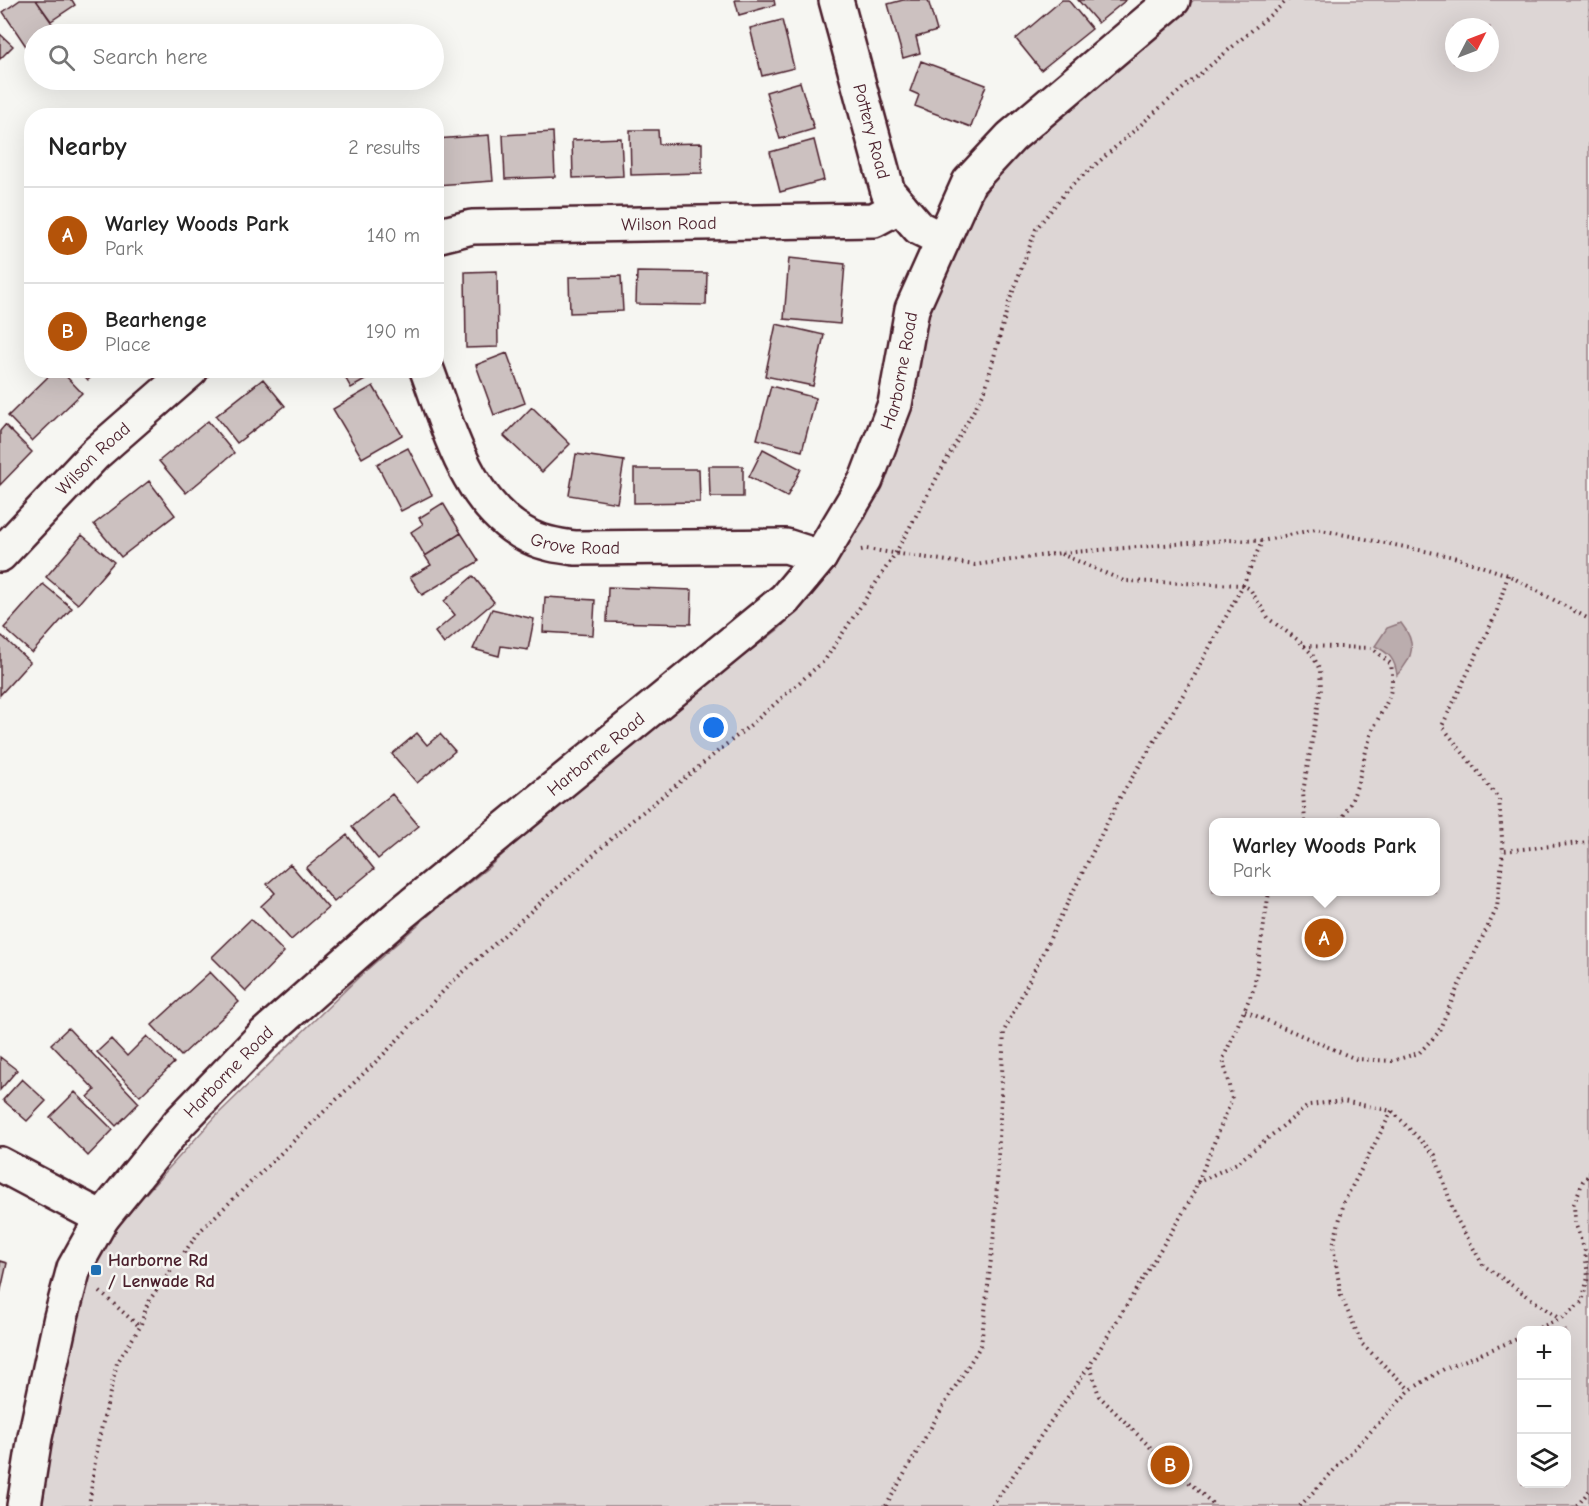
<!DOCTYPE html>
<meta charset="utf-8">
<style>
body{margin:0;font-family:"Comic Neue",sans-serif;background:#f2f2f2;color:#222}
.controls{position:absolute;right:18px;bottom:18px;display:grid;overflow:hidden;border-radius:12px;box-shadow:0 6px 24px #0002}
.controls button{width:54px;height:54px;display:grid;place-items:center;padding:0;border:0;border-bottom:2px solid #e0e0e0;background:#fff;color:#222;font:30px sans-serif}
.compass{position:absolute;left:1445px;top:18px;width:54px;height:54px;border-radius:50%;background:#fff;box-shadow:0 6px 24px #0002;rotate:48deg}
.you{position:absolute;left:714px;top:728px;width:21px;height:21px;margin:-15px;border:4px solid #fff;border-radius:50%;background:#1a73e8;box-shadow:0 0 0 9px #1a73e833}
.badge{display:grid;place-items:center;width:39px;height:39px;border-radius:50%;background:#b45309;color:#fff;font-size:20px;font-weight:700}
.pin{position:absolute;translate:-50% -50%;border:3px solid #fff;box-shadow:0 2px 6px #0006}
.popup{position:absolute;left:1209px;top:818px;width:231px;height:78px;box-sizing:border-box;display:grid;place-content:center;border-radius:12px;background:#fff;filter:drop-shadow(0 2px 4px #0005);font-size:20px;white-space:nowrap;color:#767676}
.popup b{font-size:22px;color:#222}
.popup::after{content:'';position:absolute;left:50%;top:100%;margin-left:-12px;border:12px solid transparent;border-top-color:#fff}
.list{margin:0;padding:0;list-style:none}
h2{display:flex;justify-content:space-between;align-items:center;height:78px;margin:0;padding:0 24px;font-size:26px}
h2 small{font-size:20px;font-weight:400;color:#767676}
.list li{display:grid;grid-template-columns:39px 1fr auto;gap:18px;align-items:center;box-sizing:border-box;height:96px;padding:0 24px;border-top:2px solid #e0e0e0}
.list b{display:block;font-size:22px;white-space:nowrap}
.list p{margin:0;font-size:20px;white-space:nowrap;color:#767676}
.list em{font-size:20px;font-style:normal;color:#767676}
.icon{flex:none;width:33px;height:33px;fill:none;stroke:currentColor;stroke-width:2;stroke-linecap:round;stroke-linejoin:round}
.map{position:relative;flex:none;width:1589px;height:1506px;overflow:hidden}
.search{position:absolute;background:#fff;box-shadow:0 6px 24px #0002;left:24px;top:24px;width:420px;height:66px;display:flex;align-items:center;gap:15px;box-sizing:border-box;padding:0 21px;border-radius:33px;color:#767676;font-size:22px}
.panel{position:absolute;background:#fff;box-shadow:0 6px 24px #0002;left:24px;top:108px;width:420px;height:270px;border-radius:24px}
.map>svg:first-child{display:block}
</style>
<div class="map">
<svg width="1589" height="1506" viewBox="0 0 1589 1506">
<rect width="100%" height="100%" fill="#f6f6f2"/>
<filter id="ink" filterUnits="userSpaceOnUse"><feTurbulence type="fractalNoise" baseFrequency=".0167" numOctaves="2"/><feDisplacementMap in="SourceGraphic" scale="12" xChannelSelector="R" yChannelSelector="G"/><feConvolveMatrix kernelMatrix="1 2 1 2 8 2 1 2 1" color-interpolation-filters="sRGB"/></filter>
<g filter="url(#ink)">
<path fill="#ddd6d5" stroke="#947a80" stroke-width="1.5" fill-rule="evenodd" d="M 1194,0 L 1589,0 L 1589,1506 L 36,1506 L 81,1292 L 96,1260 L 112,1233 L 140,1200 L 217,1115 L 360,976 L 437,908 L 489,867 L 554,808 L 665,716 L 779,629 L 815,591 L 865,519 L 884,481 L 910,406 L 926,325 L 937,285 L 971,216 L 992,182 L 1011,157 L 1070,104 ZM 1454,27 L 1490,27 L 1490,63 L 1454,63 ZM 1213,822 L 1435,822 L 1435,892 L 1213,892 ZM 1522,1330 L 1566,1330 L 1566,1484 L 1522,1484 Z"/>
<path fill="#bbadae" stroke="#8e747a" stroke-width="1.5" d="M 1401,623 C 1417,643 1414,657 1397,675 C 1395,659 1389,653 1375,646 L 1387,628 Z"/>
<path fill="#ccc1c0" stroke="#4a1f2b" stroke-width="1.5" d="M 20,0 L 36,0 L 56,29 L 48,34 L 34,34 L 34,58 L 3,12 Z
M 36,0 L 72,0 L 75,5 L 51,21 Z
M 735,0 L 774,0 L 775,5 L 739,15 Z
M 903,0 L 928,0 L 937,31 L 916,37 L 920,53 L 903,58 L 888,4 Z
M 1062,0 L 1068,0 L 1092,29 L 1041,70 L 1016,39 Z
M 1078,0 L 1126,0 L 1098,23 Z
M 782,20 L 794,68 L 762,76 L 750,28 Z
M 0,34 L 13,46 L 0,59 Z
M 921,61 L 986,85 L 971,127 L 915,106 L 919,95 L 910,91 Z
M 800,82 L 814,129 L 780,139 L 766,92 Z
M 630,130 L 658,130 L 659,144 L 702,143 L 702,173 L 631,175 Z
M 553,132 L 555,177 L 505,179 L 503,135 Z
M 489,135 L 493,181 L 436,185 L 436,139 Z
M 621,138 L 623,176 L 573,178 L 572,140 Z
M 814,140 L 824,180 L 780,192 L 770,152 Z
M 789,258 L 845,264 L 840,324 L 784,319 Z
M 497,271 L 498,347 L 466,348 L 465,272 Z
M 637,272 L 707,273 L 706,305 L 636,304 Z
M 621,276 L 623,311 L 570,313 L 569,277 Z
M 776,324 L 824,335 L 813,386 L 765,376 Z
M 507,353 L 525,403 L 494,415 L 476,365 Z
M 55,370 L 60,370 L 82,393 L 32,441 L 8,416 Z
M 79,370 L 99,370 L 88,380 Z
M 341,370 L 380,370 L 381,371 L 351,388 Z
M 263,379 L 285,406 L 237,443 L 216,416 Z
M 373,386 L 402,435 L 362,458 L 333,409 Z
M 771,386 L 816,398 L 802,451 L 757,439 Z
M 532,407 L 570,444 L 542,472 L 504,436 Z
M 208,421 L 234,453 L 186,493 L 159,461 Z
M 5,425 L 32,452 L 0,485 L 0,431 Z
M 408,448 L 432,495 L 401,511 L 377,464 Z
M 763,449 L 801,469 L 787,497 L 749,477 Z
M 576,454 L 624,461 L 617,503 L 569,495 Z
M 709,466 L 743,466 L 743,497 L 710,497 Z
M 634,469 L 699,469 L 700,502 L 634,503 Z
M 149,481 L 175,515 L 121,557 L 94,524 Z
M 443,503 L 461,533 L 425,556 L 411,532 L 423,524 L 419,518 Z
M 461,533 L 479,561 L 422,595 L 410,577 L 431,565 L 425,556 Z
M 82,535 L 114,562 L 78,604 L 46,577 Z
M 473,576 L 494,602 L 444,644 L 435,632 L 455,615 L 444,601 Z
M 43,584 L 72,608 L 32,653 L 4,628 Z
M 608,587 L 692,590 L 691,624 L 607,622 Z
M 545,597 L 595,600 L 593,635 L 543,632 Z
M 492,609 L 534,619 L 528,650 L 501,646 L 499,656 L 473,649 Z
M 2,636 L 30,662 L 0,695 L 0,638 Z
M 417,733 L 427,745 L 440,734 L 455,751 L 417,783 L 392,754 Z
M 392,794 L 419,826 L 378,859 L 352,827 Z
M 347,835 L 374,869 L 334,902 L 306,868 Z
M 290,864 L 328,908 L 291,940 L 261,906 L 275,893 L 267,884 Z
M 251,919 L 284,952 L 246,991 L 212,957 Z
M 210,972 L 239,1002 L 181,1056 L 152,1025 Z
M 68,1028 L 139,1103 L 116,1126 L 88,1097 L 95,1090 L 51,1044 Z
M 147,1036 L 174,1063 L 140,1096 L 97,1052 L 111,1039 L 127,1056 Z
M 0,1057 L 17,1070 L 0,1090 Z
M 22,1079 L 46,1101 L 27,1121 L 3,1100 Z
M 75,1092 L 113,1130 L 88,1156 L 50,1117 Z
M 0,1261 L 7,1263 L 0,1294 Z"/>
<g fill="none" stroke-linecap="round" stroke-linejoin="round">
<defs>
<g id="minor">
<path id="s1" d="M 836,0 L 888,192 L 919,228 L 943,240"/>
<path id="s2" d="M 436,236 L 472,227 L 874,220 L 900,206"/>
<path id="s3" d="M 427,370 C 449,429 468,507 530,537 C 544,544 560,546 575,548 L 786,546 L 820,557"/>
<path id="s4" d="M 0,555 L 95,454 L 191,370"/>
<path d="M 0,1164 L 102,1218"/>
<path id="s5" d="M 24,1506 L 35,1437 L 61,1317 L 74,1268 L 102,1218 L 179,1123 L 265,1034 L 403,912 L 785,599 L 820,557 L 866,480 L 895,404 L 912,309 L 969,182 L 1011,137 L 1173,0"/>
</g>
</defs>
<use href="#minor" stroke="#4a1f2b" stroke-width="38"/>
<path stroke="#4a1f2b" stroke-width="4" stroke-dasharray="1.5 4.5" stroke-linecap="butt" d="M 861,550 L 866,549 L 975,565 L 1061,553 L 1227,540 L 1262,541 L 1316,529 L 1454,557 L 1508,575 L 1589,619
M 1061,554 L 1124,581 L 1243,585 L 1250,589 L 1269,619 L 1298,640 L 1312,654 L 1320,670 L 1321,689 L 1303,792 L 1305,822
M 1508,575 L 1496,614 L 1442,726 L 1499,799 L 1503,851 L 1589,842
M 1304,646 L 1372,648 L 1391,664 C 1396,700 1382,705 1371,735 C 1360,766 1360,794 1339,822
M 1245,1011 L 1356,1059 L 1392,1061 L 1419,1053 L 1438,1033 L 1457,989 L 1497,908 L 1503,851
M 1392,1111 L 1344,1202 L 1333,1246 L 1341,1296 L 1362,1344 L 1410,1390
M 1197,1183 L 1237,1163 L 1309,1105 L 1343,1101 L 1392,1111 L 1435,1155 L 1455,1216 L 1483,1265 L 1560,1319
M 100,1292 L 140,1327
M 1534,1330 L 1560,1319 L 1582,1302 L 1588,1277 L 1585,1251 L 1575,1223 L 1574,1204 L 1583,1181 L 1589,1175
M1156 1465a14 14 0 1 1 28 0a14 14 0 1 1-28 0Z
M 1159,1456 L 1099,1396 L 1090,1365 L 1190,1201 L 1232,1099 L 1223,1059 L 1254,988 L 1269,892
M 1180,1474 L 1215,1506
M 89,1506 L 97,1447 L 117,1363 L 140,1327 L 148,1302 L 200,1231 L 386,1052 L 451,983 L 629,823 L 753,723 L 825,660 L 895,554 L 985,390 L 1009,302 L 1036,229 L 1068,189 L 1162,106 L 1288,0
M 886,1506 L 941,1410 L 981,1345 L 995,1225 L 1004,1031 L 1119,799 L 1191,682 L 1243,585 L 1262,541
M 992,1506 L 1090,1365
M 1300,1506 L 1410,1390 L 1444,1369 L 1522,1337
M 1577,1506 L 1589,1491"/>
<use href="#minor" stroke="#f6f6f2" stroke-width="33"/>
</g>
</g>
<rect fill="#1f6fb2" stroke="#f6f6f2" stroke-width="2" x="90" y="1264" width="12" height="12" rx="3"/>
<g text-anchor="middle" stroke-width="5" stroke-linejoin="round" paint-order="stroke">
<g font-size="18" fill="#4a1f2b" stroke="#f6f6f2">
<text dy="6" stroke="none"><textPath href="#s1" startOffset="136">Pottery Road</textPath></text>
<text dy="6" stroke="none"><textPath href="#s2" startOffset="234">Wilson Road</textPath></text>
<text dy="6" stroke="none"><textPath href="#s5" startOffset="1484">Harborne Road</textPath></text>
<text dy="6" stroke="none"><textPath href="#s4" startOffset="134">Wilson Road</textPath></text>
<text dy="6" stroke="none"><textPath href="#s3" startOffset="248">Grove Road</textPath></text>
<text dy="6" stroke="none"><textPath href="#s5" startOffset="980">Harborne Road</textPath></text>
<text dy="6" stroke="none"><textPath href="#s5" startOffset="494">Harborne Road</textPath></text>
</g>
<g font-size="18" font-weight="bold" fill="#4a1f2b" stroke="#f6f6f2" text-anchor="start">
<text x="108" y="1266">Harborne Rd<tspan x="108" dy="21">/ Lenwade Rd</tspan></text>
</g>
</g>
</svg>
<div class="controls">
<button>+</button>
<button>−</button>
<button><svg class="icon" aria-label="layers" viewBox="0 0 24 24"><path d="M12 4l9 5-9 5-9-5zM3 14l9 5 9-5"/></svg></button>
</div>
<svg class="compass" viewBox="-18 -18 36 36"><path d="M0-13l5 13h-10z" fill="#e53935"/><path d="M0 13l5-13h-10z" fill="#767676"/></svg>
<div class="you"></div>
<div class="pin badge" style="left:1324px;top:938px">A</div>
<div class="popup"><b>Warley Woods Park</b>Park</div>
<div class="pin badge" style="left:1170px;top:1465px">B</div>
<div class="search"><svg class="icon" aria-label="search" viewBox="0 0 24 24"><circle cx="10" cy="10" r="6"/><path d="M15 15l6 6"/></svg>Search here</div>
<section class="panel">
<h2>Nearby<small>2 results</small></h2>
<ul class="list">
<li><span class="badge">A</span><div><b>Warley Woods Park</b><p>Park</p></div><em>140 m</em></li>
<li><span class="badge">B</span><div><b>Bearhenge</b><p>Place</p></div><em>190 m</em></li>
</ul>
</section>
</div>
